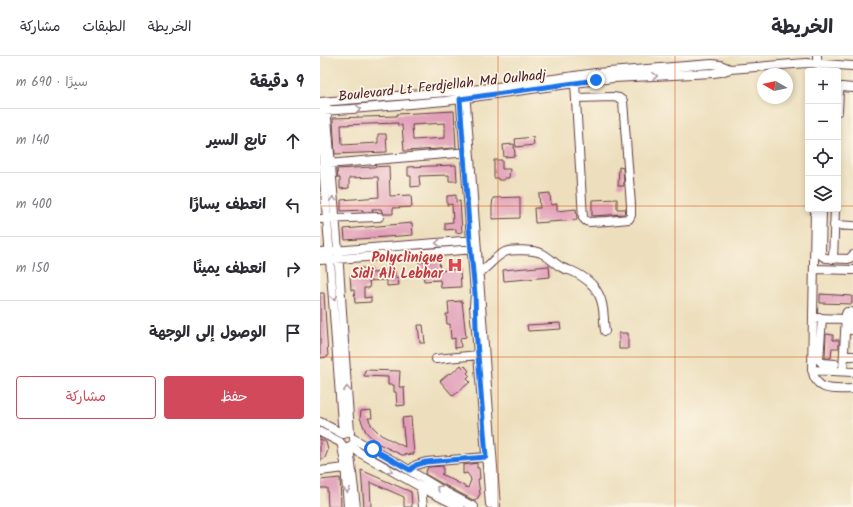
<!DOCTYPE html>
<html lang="ar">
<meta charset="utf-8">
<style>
body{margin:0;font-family:Kalam,"Playpen Sans Arabic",sans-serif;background:#f7f7f7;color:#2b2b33;direction:rtl}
.controls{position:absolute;right:12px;top:12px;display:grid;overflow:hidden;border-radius:4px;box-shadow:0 2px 6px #0003}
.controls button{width:36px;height:36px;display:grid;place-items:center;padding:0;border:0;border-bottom:1px solid #e1e1e2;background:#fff;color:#2b2b33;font:20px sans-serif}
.compass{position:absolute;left:437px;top:12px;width:36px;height:36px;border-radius:50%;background:#fff;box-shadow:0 2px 6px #0003;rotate:279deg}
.stop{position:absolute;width:12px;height:12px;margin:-9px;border:3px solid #1a73e8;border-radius:50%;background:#fff}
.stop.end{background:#1a73e8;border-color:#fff;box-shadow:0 1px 4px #0008}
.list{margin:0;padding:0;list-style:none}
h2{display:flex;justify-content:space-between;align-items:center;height:52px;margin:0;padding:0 16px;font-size:17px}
h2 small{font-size:13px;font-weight:400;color:#7c7c81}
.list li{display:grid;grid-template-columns:26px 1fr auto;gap:12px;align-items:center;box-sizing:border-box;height:64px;padding:0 16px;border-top:1px solid #e1e1e2}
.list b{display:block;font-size:15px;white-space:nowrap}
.list em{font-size:13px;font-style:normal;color:#7c7c81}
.actions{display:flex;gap:8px;padding:12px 16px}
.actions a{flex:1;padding:9px 0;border:1px solid #d1495b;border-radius:4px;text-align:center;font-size:14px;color:#d1495b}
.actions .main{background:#d1495b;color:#fff}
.icon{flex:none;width:22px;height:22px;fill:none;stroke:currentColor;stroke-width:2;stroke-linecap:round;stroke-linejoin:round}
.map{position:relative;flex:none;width:533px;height:451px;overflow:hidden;direction:ltr}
header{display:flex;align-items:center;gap:24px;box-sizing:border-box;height:56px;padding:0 20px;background:#fff;border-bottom:1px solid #e1e1e2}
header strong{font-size:19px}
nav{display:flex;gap:22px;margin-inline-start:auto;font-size:14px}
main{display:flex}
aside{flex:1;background:#fff}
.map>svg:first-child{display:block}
</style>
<header>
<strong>الخريطة</strong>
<nav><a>الخريطة</a><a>الطبقات</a><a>مشاركة</a></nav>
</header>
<main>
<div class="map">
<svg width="533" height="451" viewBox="0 0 533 451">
<rect width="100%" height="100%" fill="#fcf5e5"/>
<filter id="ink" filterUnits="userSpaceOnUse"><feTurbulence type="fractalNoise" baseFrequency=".025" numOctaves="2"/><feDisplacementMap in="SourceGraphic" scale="8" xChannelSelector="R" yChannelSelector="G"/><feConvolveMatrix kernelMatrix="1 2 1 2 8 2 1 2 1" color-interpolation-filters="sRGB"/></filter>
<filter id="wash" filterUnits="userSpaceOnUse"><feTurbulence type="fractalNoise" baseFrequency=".012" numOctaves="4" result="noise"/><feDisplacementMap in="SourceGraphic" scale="16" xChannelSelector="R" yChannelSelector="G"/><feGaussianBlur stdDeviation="0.9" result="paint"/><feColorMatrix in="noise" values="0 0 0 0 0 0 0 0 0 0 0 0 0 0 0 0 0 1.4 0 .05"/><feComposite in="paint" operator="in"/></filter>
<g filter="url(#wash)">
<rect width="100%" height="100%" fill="#eddfbd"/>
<g id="blocks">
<path fill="#e19eb8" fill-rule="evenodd" d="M 134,55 L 136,92 L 84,95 L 82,69 L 78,70 L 78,67 L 21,69 L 22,89 L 58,87 L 58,78 L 66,78 L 67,96 L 15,98 L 13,62 L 77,60 L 77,58 ZM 125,67 L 125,82 L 93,84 L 92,69 Z
M 213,81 L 214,89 L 196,91 L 195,83 Z
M 194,88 L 195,100 L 184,101 L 183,89 Z
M 174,104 L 182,104 L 182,113 L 190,113 L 189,122 L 184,122 L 184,124 L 178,124 L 178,122 L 174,122 Z
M 136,109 L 137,125 L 129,125 L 129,119 L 99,120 L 100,130 L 91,131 L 91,120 L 88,120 L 88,111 Z
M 69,110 L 70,140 L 91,139 L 92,151 L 73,152 L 73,158 L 64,158 L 62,156 L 61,153 L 52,153 L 53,156 L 43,156 L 43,154 L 21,155 L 21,144 L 59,141 L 58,121 L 29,122 L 29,132 L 20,133 L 20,122 L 18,122 L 17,113 Z
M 299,111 L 303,112 L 304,130 L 298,130 Z
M 230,137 L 231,149 L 237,148 L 237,155 L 256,153 L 257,164 L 215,167 L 214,152 L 220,152 L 219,138 Z
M 136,139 L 136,146 L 140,145 L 142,176 L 136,177 L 136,173 L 125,174 L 125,167 L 133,166 L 132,148 L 127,149 L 127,140 Z
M 200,141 L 200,162 L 172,163 L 172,150 L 173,142 Z
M 297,143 L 297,153 L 306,153 L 305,158 L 272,160 L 272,144 Z
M 92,167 L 93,179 L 25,184 L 24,173 Z
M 119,203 L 120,215 L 140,213 L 141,231 L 121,232 L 120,224 L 104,225 L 103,216 L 99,216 L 99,206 L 110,206 L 110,204 Z
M 229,210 L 230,221 L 184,225 L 183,214 Z
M 39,212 L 43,212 L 46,213 L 52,212 L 52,217 L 65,216 L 67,214 L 70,213 L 73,213 L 75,215 L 75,222 L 78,221 L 79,229 L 67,230 L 67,224 L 49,225 L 50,232 L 44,232 L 44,242 L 51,241 L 51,246 L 35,247 L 34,234 L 31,234 L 30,219 L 35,219 L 35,215 Z
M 0,237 L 4,237 L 8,301 L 0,302 Z
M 500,238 L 532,240 L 532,248 L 500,247 Z
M 142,245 L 146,281 L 140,282 L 141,291 L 135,292 L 135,282 L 131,283 L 130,268 L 127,268 L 126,258 L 129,258 L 128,246 Z
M 240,267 L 241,273 L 208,275 L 207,269 Z
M 98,269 L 103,269 L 105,287 L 100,287 Z
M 299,277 L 308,277 L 308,293 L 299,293 Z
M 506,278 L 513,279 L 513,284 L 519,284 L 519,292 L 512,292 L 511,302 L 505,302 Z
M 141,309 L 143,312 L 145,310 L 149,315 L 147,317 L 150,320 L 147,323 L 150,326 L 133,340 L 120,325 L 129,317 L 131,318 Z
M 45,314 L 80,315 L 79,331 L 84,331 L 85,349 L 77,350 L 76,336 L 74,336 L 74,329 L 68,329 L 68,321 L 44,320 Z
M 51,354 L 52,362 L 48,362 L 52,370 L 61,379 L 85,391 L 82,362 L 91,361 L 94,398 L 82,399 L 57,387 L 46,376 L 40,362 L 41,355 Z
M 0,383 L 6,386 L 8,394 L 5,402 L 0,405 Z
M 157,407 L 157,412 L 159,412 L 160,423 L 158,423 L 160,438 L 157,443 L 153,444 L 121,427 L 105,418 L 108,411 L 123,410 L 123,418 L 121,418 L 148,432 L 151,424 L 150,421 L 147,417 L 143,418 L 143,409 Z
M 41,414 L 91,436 L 92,451 L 84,451 L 84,441 L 50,426 L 51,451 L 44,451 Z
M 20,422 L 21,451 L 8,451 L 7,432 L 0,432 L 0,424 Z"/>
</g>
</g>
<g filter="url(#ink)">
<use href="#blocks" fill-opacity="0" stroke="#623c41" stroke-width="1"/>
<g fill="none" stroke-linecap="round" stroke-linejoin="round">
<defs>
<path id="minor" d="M 497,0 L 498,15
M 255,27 L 263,162 L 266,165 L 269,166 L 288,165 L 309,163 L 311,159 L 311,149 L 303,45 L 299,42 L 293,41 L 256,42
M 145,34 L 176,451
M 140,35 L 155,238 L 154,250 L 156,273 L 170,448
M 0,46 L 140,35 L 170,32 L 276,17 L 392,8 L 400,9 L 410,13
M 6,50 L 18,195 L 30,377
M 1,51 L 3,108 L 22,367 L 24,378
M 0,55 L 32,53 L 125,45 L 255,27 L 293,22 L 393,17 L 401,16 L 410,13 L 486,7 L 533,10
M 518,55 L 519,34 L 522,31 L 533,32
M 7,108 L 149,96
M 495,153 L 492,314 C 497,337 514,333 533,333
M 502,153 L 501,196 L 502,200 L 506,202 L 528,203 L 530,202 L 533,199
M 0,163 L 59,161
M 514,169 L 533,170
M 0,196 L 155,184
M 513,203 L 515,153
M 0,204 L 107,197 L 154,193
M 494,213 L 533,214
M 159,217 C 169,211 174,201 185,196 C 190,193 215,194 221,197 C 228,200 234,207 241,211 C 244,213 248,214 252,215 C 263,220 274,228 279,239 C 285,250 283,262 285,275
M 498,262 L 525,263
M 502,262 L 499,304 L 502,307 L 515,308
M 524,300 L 533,300
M 116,303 L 159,299
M 492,314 L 533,316
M 523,315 L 526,258 L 527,256 L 531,256 L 532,258 L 531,274
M 0,366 L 23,378
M 0,376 L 20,386 C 22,390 25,392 29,391 L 33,388
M 34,383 L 79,408 L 118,432 L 154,451
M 22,390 L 25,407 L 28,451
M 31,390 L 40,397 L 108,435 L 140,451
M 29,391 L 36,451
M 90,414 L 96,409 L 106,406 L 166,401
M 0,415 L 25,412
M 101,432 L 103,451"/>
</defs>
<use href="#minor" stroke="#623c41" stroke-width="10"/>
<use href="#minor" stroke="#fff" stroke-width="8"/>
</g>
<defs><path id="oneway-chevron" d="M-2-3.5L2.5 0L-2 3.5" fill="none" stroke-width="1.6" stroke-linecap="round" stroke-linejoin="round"/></defs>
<g stroke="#ae9aa0">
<use href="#oneway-chevron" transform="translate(335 20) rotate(-3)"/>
<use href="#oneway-chevron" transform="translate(39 53) rotate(-5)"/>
<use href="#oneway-chevron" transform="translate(13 143) rotate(-94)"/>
<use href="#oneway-chevron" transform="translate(118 187) rotate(175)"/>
<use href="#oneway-chevron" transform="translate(14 242) rotate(86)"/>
<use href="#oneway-chevron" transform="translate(27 333) rotate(-94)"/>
<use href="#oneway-chevron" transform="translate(70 414) rotate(30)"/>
<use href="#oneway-chevron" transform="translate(119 432) rotate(-150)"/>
<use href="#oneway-chevron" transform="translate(27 434) rotate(85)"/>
</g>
</g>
<g fill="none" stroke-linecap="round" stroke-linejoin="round" filter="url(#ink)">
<path stroke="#1a73e8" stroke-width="5" d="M 53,393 L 90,414 L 96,409 L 106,406 L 166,401 L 156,273 L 155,238 L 150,184 L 140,43 L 276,24"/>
</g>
<path fill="none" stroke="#d8530f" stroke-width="1" stroke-opacity="0.55" d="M 178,0 L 178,451M 355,0 L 355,451M 0,150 L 488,150M 518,150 L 533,150M 0,301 L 533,301"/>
<defs>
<symbol id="hospital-bare" viewBox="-9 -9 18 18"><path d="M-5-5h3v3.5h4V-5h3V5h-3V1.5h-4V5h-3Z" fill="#e0444e" stroke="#fcf5e5" stroke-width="2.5" paint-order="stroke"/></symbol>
</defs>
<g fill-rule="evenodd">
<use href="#hospital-bare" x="124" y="198" width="22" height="22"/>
</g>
<g text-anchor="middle" stroke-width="3.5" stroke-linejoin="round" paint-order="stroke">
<g font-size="14" fill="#4a1f2b" stroke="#fcf5e5">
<text transform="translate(122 29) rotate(-6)" y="5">Boulevard Lt Ferdjellah Md Oulhadj</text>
</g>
<g font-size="14" font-weight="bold" fill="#be3a42" stroke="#fcf5e5" text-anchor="end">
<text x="123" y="206">Polyclinique<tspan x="123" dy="16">Sidi Ali Lebhar</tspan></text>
</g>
</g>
</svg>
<div class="controls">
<button>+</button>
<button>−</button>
<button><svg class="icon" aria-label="locate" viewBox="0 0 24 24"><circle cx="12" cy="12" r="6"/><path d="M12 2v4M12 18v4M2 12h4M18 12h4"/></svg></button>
<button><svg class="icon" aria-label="layers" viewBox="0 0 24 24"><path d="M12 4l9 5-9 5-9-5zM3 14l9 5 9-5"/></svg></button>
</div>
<svg class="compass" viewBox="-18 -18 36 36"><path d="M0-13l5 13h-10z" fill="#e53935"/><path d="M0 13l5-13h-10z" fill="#7c7c81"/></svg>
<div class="stop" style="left:53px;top:393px"></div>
<div class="stop end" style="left:276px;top:24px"></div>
</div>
<aside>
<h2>9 دقيقة<small>سيرًا · 690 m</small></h2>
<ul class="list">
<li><svg class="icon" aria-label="ahead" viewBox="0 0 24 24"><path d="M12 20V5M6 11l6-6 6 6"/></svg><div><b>تابع السير</b></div><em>140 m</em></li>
<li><svg class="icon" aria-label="left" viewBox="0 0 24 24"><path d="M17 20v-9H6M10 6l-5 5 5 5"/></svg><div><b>انعطف يسارًا</b></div><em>400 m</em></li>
<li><svg class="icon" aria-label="right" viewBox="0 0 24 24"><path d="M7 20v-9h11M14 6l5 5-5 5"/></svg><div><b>انعطف يمينًا</b></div><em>150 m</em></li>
<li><svg class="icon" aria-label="arrive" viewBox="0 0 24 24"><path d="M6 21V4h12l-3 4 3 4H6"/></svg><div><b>الوصول إلى الوجهة</b></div></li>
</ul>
<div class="actions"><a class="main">حفظ</a><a>مشاركة</a></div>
</aside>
</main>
